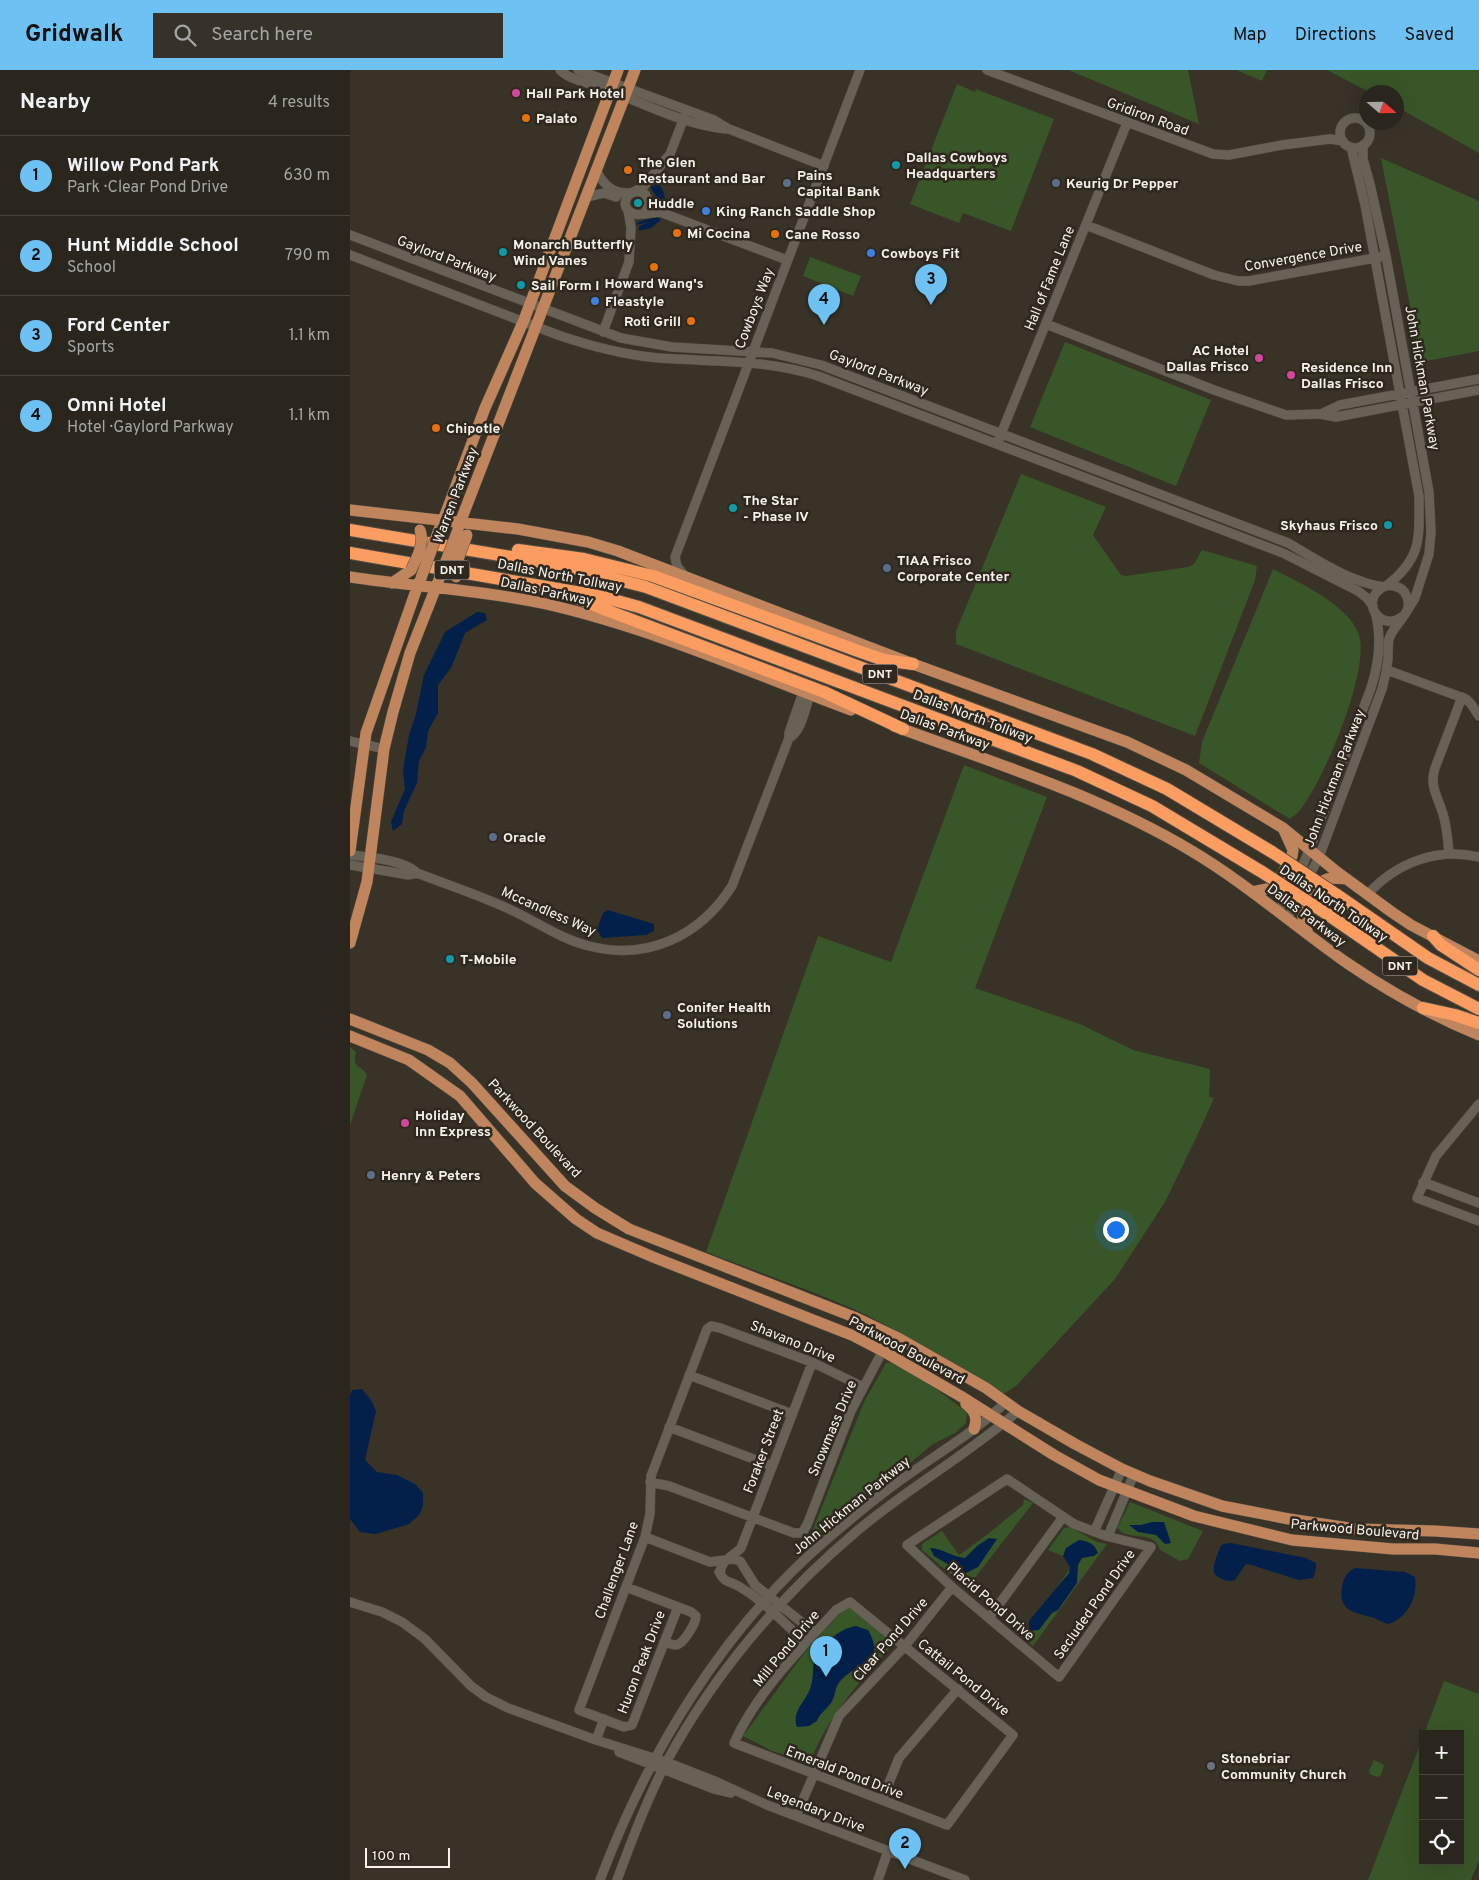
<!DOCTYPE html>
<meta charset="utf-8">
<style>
body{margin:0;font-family:Overpass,sans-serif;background:#36322a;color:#f1f3f6}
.controls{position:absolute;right:15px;bottom:15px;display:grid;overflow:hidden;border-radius:0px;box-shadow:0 5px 20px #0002}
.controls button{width:45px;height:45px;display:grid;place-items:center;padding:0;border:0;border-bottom:1px solid #46433b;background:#2a261d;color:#f1f3f6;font:25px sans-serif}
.compass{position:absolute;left:1009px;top:15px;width:45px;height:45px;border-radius:50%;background:#2a261d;box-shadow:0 5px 20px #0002;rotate:110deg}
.scale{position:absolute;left:15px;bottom:12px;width:85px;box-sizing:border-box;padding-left:5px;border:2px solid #f6f2eb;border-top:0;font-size:14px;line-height:18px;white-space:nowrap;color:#f6f2eb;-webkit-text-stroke:4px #2e281e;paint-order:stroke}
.you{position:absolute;left:765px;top:1159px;width:18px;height:18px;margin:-12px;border:4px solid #fff;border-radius:50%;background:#1a73e8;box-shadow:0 0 0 8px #1a73e833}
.badge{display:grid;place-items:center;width:32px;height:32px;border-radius:50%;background:#6dc2f3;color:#111;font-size:16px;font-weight:700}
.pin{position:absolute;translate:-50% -41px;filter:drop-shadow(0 1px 2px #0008)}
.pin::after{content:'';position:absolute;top:26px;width:18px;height:15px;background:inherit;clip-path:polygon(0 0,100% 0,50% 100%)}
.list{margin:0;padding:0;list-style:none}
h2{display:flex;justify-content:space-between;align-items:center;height:65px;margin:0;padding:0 20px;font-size:21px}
h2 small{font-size:16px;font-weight:400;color:#a5a5a4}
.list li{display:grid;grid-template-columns:32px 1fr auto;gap:15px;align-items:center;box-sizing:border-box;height:80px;padding:0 20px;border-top:1px solid #46433b}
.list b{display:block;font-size:19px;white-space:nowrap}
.list p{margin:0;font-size:16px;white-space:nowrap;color:#a5a5a4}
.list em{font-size:16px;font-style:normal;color:#a5a5a4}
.icon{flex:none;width:28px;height:28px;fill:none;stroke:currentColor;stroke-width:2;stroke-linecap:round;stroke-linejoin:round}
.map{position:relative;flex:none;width:1129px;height:1810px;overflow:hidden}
header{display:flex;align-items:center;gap:30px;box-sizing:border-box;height:70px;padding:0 25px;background:#6dc2f3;color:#111}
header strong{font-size:24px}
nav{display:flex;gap:28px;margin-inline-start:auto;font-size:18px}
.search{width:350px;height:45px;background:#36322a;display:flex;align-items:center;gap:12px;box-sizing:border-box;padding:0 18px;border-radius:0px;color:#a5a5a4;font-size:19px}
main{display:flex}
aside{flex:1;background:#2a261d}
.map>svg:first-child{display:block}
</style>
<header>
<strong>Gridwalk</strong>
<div class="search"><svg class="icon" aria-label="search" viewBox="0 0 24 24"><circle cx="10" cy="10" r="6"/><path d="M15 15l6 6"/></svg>Search here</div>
<nav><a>Map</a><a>Directions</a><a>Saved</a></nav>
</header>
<main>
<aside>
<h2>Nearby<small>4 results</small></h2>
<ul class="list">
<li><span class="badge">1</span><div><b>Willow Pond Park</b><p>Park · Clear Pond Drive</p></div><em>630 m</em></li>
<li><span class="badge">2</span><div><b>Hunt Middle School</b><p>School</p></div><em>790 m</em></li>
<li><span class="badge">3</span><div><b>Ford Center</b><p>Sports</p></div><em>1.1 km</em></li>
<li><span class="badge">4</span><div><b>Omni Hotel</b><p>Hotel · Gaylord Parkway</p></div><em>1.1 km</em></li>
</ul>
</aside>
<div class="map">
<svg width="1129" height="1810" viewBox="0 0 1129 1810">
<rect width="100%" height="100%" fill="#383227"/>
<path fill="#395628" d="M 718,0 L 838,0 L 849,54 Z
M 886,0 L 917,0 L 912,11 Z
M 977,0 L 1129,0 L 1129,83 L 1047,37 L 1046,22 L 1019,22 Z
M 607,14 L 625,22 L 626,19 L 704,49 L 661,161 L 613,143 L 609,153 L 560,134 Z
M 1031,88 L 1129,131 L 1129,281 L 1071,292 Z
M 460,187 L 511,206 L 503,226 L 453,206 Z
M 715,272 L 861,330 L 826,416 L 680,357 Z
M 671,404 L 756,437 L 743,465 L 771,505 L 776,506 L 838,497 L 844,494 L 852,480 L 907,496 L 905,510 L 845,666 L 606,574 L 606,561 Z
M 923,499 C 949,512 1000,536 1009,565 C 1020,601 974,709 951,739 C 948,743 944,746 940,749 L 849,693 L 852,672 Z
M 614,695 L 697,727 L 625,918 L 730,954 L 783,980 L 860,999 L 859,1027 L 864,1028 L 848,1064 L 815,1132 L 765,1209 L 667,1315 L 657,1322 L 651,1324 C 602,1293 552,1261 499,1237 C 452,1217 403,1200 356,1182 L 468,866 L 541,892 Z
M 0,977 L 6,982 C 1,999 12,995 17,1005 L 0,1055 Z
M 542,1292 L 586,1319 L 615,1341 L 617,1344 L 616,1353 L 605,1363 L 583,1374 L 548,1403 L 509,1428 L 487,1446 L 455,1479 L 514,1332 L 536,1293 Z
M 674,1429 L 683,1433 L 617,1518 L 572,1480 L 572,1474 L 592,1461 L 609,1485 L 638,1464 L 673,1435 Z
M 780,1432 L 853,1461 L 838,1489 L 830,1491 L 810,1480 C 803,1458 779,1473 767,1458 Z
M 720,1457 L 747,1472 L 757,1474 L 683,1576 L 671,1566 L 678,1560 L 725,1491 L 698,1480 L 714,1458 Z
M 500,1537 L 544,1573 C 512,1610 477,1646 460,1693 L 422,1681 L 393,1666 L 455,1582 L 491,1542 Z
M 1094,1611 L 1129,1624 L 1129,1790 L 1121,1810 L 1018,1810 L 1073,1667 L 1073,1791 L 1110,1791 L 1110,1664 L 1074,1664 Z
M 1024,1690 L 1034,1695 L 1031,1705 L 1027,1707 L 1020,1704 L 1019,1701 Z"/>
<path fill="#03204a" d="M 308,112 L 314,123 L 316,136 L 311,135 L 309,124 L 310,137 L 307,135 L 306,126 L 301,118 L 302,115 L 307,119 L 304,116 Z
M 306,147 L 303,150 L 307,147 L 311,150 L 301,158 L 289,161 L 289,156 L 300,152 L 286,155 L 288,152 Z
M 127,542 L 135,543 L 137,550 L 115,563 L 101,598 L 88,615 L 88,643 L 78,661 L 76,677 L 69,691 L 67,713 L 54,741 L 52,754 L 43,761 L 41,752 L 55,719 L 53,700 L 59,665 L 66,644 L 74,605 L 95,562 Z
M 258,840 L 304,854 L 304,861 L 296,865 L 252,868 L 247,860 L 253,843 Z
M 12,1319 L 21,1330 L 26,1341 L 15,1390 L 27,1402 L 47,1405 L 65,1414 L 73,1423 L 73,1436 L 69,1445 L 59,1454 L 26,1464 L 10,1462 L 0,1449 L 0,1325 L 2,1320 Z
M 802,1452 L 814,1452 L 821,1473 L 815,1474 L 806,1465 L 788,1462 L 779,1455 L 791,1455 Z
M 639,1468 L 647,1469 L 628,1497 L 614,1504 L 584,1486 L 580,1478 C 593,1478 602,1487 615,1488 L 627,1476 Z
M 729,1470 C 738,1471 745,1474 748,1483 L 744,1486 L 732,1488 L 728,1495 L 727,1513 L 708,1540 L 702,1543 L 689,1560 L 679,1561 L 679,1551 L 719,1503 L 720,1497 L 713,1486 L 716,1478 Z
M 881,1473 L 956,1488 L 966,1493 L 966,1499 L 963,1508 L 949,1510 L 898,1494 L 895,1495 L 885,1510 C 879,1512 876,1511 870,1508 C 857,1503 868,1486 870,1477 L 873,1474 Z
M 1005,1498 L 1055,1502 L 1065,1507 C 1068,1527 1058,1547 1039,1554 C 1034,1553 1029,1550 1024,1548 C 1006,1542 988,1543 992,1517 C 993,1509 997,1502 1005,1498 Z
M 506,1556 L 518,1560 C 524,1570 526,1578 522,1590 L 519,1590 C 509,1598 495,1603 488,1614 C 485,1619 485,1627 481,1633 C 477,1639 469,1644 467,1651 L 459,1656 L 447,1657 C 441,1642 455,1632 460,1619 C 464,1609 462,1598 465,1588 C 470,1575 492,1557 506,1556 Z"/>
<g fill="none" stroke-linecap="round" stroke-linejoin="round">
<defs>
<path id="minor" d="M 210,0 C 221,11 238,12 252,18 C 292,32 333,55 376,59
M 228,0 L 364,50 L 379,59 L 474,96
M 637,0 L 863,84 L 879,85 L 932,75 L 980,69 L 993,71
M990 63a15 15 0 1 1 30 0a15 15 0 1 1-30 0Z
M 1013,75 L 1013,89 L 1020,114 L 1036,186 L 1079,422 L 1081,462 L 1079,484 L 1065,528 L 1055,544
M 1001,77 L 1015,135 L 1069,426 C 1069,467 1073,488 1036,516
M 247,102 C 254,115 263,124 279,123 C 286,122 289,120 295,124 L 300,133 L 295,143 C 285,148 270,140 277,127 C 280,122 289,120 294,116 L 320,84 L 337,40
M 237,127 L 254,123 L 266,127
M 294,144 L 310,142 L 437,190
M 736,155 L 864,205 L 888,211 L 899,211 L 1030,187
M 0,165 L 271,268 L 322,277 L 422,283 L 471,295 L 938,473 C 968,490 999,512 1034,517
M 0,185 L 208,265 C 240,276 275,285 309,288 C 363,292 416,289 468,306 L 933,483 L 1008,521 L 1017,528 L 1023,536
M 696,254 L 864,320 L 936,345 L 970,344 L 986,347 L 1129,320
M 253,262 L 279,192 L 281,158 L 278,140
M 971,344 L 990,335 L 1129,309
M 649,369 L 777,53
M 334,505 L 327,496 L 325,487 L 510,0
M 1037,600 L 1116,629 L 1121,634 L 1129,646
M 439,668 C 452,661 455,638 460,625
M 0,671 L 34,679
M 1099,784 C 1098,771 1097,757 1093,744 C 1088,727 1079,716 1085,698 L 1112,627
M 0,785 C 17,787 55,790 67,803 C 98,815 129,825 159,839 C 186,851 210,869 239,876 C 298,891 350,866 382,816 L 439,668 L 439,663 L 453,622
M 0,795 L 59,805 L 67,803
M 1018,824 C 1046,793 1087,777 1129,787
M 928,842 L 952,797 L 964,768 L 1021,618 C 1029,593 1032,567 1025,542
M 937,849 L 969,787 L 1032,619 C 1035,609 1037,599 1038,589 C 1038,582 1038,575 1039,569 C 1043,554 1066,542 1056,525 C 1054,520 1049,517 1044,516 C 1039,515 1033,516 1029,520 C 1011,535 1033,563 1053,546
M 1129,1034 L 1086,1086 L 1067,1128 L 1129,1151
M 1073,1112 L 1129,1133
M 339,1305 L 442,1344
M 319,1357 L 422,1396
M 657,1409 L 724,1454 L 756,1466 L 801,1477 L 709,1607 L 602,1517 L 557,1475 Z
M 300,1412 L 319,1416 L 444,1463 L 452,1463 L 457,1455 L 501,1341 L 541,1265
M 744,1462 L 772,1399
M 758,1466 L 784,1404
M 295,1467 L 360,1492 L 383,1489 L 390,1491 L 405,1515 L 465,1563
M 369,1502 C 376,1515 380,1510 390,1517 C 415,1532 435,1554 456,1573
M 371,1505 C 368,1492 382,1487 391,1478 L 462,1293
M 276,1517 L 341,1542 L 346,1546 C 346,1553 333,1575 326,1575 C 322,1575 318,1573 314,1572
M 0,1532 L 32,1542 L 52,1552 L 75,1569 L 121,1616 L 136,1627 L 158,1638 L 246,1670 L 316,1692 L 367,1712 L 417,1735 L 615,1810
M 500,1532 L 663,1665 L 597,1755 L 384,1673 C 407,1622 449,1581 486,1540 Z
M 328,1537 L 282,1655 L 274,1657 L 229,1640 L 295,1467 L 300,1444 L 301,1406 L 357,1259 L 361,1256 L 370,1258 L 464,1293 L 513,1317
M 639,1548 L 713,1447
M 246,1670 L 254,1649
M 269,1682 L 364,1719 L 381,1723
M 532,1730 L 549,1688 L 608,1619
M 446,1746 L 489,1646 L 555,1576 L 602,1517
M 250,1810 C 298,1683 372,1560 475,1471 C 496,1453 518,1434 540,1418 C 578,1389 620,1366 655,1333
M 267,1810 C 282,1770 297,1729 317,1691 C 364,1604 431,1525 507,1461 C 558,1418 617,1385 668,1341
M 528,1810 L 538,1781"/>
<path id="major" d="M 0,440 L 168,459 L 238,472 L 268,481 L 563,594 L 777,672 L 836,700 L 933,758 L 987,802 L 1043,843 L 1061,855 L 1129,891
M 91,456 L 135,338 L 174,250 L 268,0
M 108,458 L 285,0
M 0,507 C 65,517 132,520 196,534 C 301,558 400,602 501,640
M 42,513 L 61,500
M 544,656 C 644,693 748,725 840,780 C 896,813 944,856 997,893 C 1038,921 1083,946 1129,965
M 0,781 L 16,663 L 69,512
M 902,822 L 922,818 L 928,812 L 942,786 L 943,780 L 933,758
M 958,864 L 953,847 C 957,836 964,813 977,809 C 983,807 991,809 997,809
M 0,873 L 17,812 L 34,679 L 43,642 L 60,583 L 88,512
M 0,949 L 78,980 L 100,993 L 122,1013 L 215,1116 L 245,1138 L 279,1159 L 504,1247 L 550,1269 L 636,1318 L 668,1341 L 725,1374 L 772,1399 L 800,1411 L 872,1436 L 939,1449 L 1006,1459 L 1085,1461 L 1129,1464
M 0,966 L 59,990 L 110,1026 L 185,1113 L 226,1149 L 247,1163 L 303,1187 L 504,1266 L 533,1281 L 612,1327 L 704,1385 L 749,1410 L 844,1446 L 942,1470 L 1043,1479 L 1085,1479 L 1129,1483
M 616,1334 C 625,1341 628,1348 624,1359"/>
<path id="highway" d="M 0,460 L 215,496 L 296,517 L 742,684 L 817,719 L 922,782
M 168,480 L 234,489 L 303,506 L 511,582 L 534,590 L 563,594
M 0,483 L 249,526 L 289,537 L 727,701 L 802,736 L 912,802
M 220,525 L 256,540 L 474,622 L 553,659
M 987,825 L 1078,888 L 1129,915
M 977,844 L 1073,910 L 1129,939
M 1083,866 L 1091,875 L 1129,900
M 1073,938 L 1105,945 L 1129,953"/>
</defs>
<use href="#minor" stroke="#534e45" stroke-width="10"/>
<use href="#major" stroke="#534e45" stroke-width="12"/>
<use href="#highway" stroke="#534e45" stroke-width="14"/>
<use href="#minor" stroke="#686256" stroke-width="9"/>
<use href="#major" stroke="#c0855d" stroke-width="11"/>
<use href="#highway" stroke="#fb9d61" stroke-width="12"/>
<defs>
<path id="major-bridge" d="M 61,500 C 67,488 75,473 70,460
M 106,507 L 107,492 L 117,465
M 71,508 L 90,457
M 89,509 L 108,460"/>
<path id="highway-bridge" d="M 922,782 L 987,825
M 912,802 L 977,844"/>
</defs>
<use href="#major-bridge" stroke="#534e45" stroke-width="12" stroke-linecap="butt"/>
<use href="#highway-bridge" stroke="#534e45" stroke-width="14" stroke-linecap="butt"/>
<use href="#major-bridge" stroke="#c0855d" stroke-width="11"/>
<use href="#highway-bridge" stroke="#fb9d61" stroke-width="12"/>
</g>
<g fill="#d1479c" stroke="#2e281e" stroke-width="2">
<circle cx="166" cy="23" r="5"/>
<circle cx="909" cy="288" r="5"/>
<circle cx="941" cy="305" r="5"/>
<circle cx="55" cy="1053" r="5"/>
</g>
<g fill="#e8710a" stroke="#2e281e" stroke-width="2">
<circle cx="176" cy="48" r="5"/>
<circle cx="278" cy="100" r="5"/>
<circle cx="327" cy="163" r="5"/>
<circle cx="425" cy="164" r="5"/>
<circle cx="304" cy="197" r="5"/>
<circle cx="341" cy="251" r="5"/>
<circle cx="86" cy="358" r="5"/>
</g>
<g fill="#0f9aa8" stroke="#2e281e" stroke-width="2">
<circle cx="546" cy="95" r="5"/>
<circle cx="288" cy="133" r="5"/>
<circle cx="153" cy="182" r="5"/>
<circle cx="171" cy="215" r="5"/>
<circle cx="383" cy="438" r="5"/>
<circle cx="1038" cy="455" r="5"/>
<circle cx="100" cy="889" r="5"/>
</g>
<g fill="#5c6f8a" stroke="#2e281e" stroke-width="2">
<circle cx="437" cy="113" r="5"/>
<circle cx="706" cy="113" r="5"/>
<circle cx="537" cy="498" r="5"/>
<circle cx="143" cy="767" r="5"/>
<circle cx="317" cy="945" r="5"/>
<circle cx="21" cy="1105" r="5"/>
</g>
<g fill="#3f7fe0" stroke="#2e281e" stroke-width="2">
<circle cx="356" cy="141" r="5"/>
<circle cx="521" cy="183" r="5"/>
<circle cx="245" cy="231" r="5"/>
</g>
<circle fill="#6b7280" stroke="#2e281e" stroke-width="2" cx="861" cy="1696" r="5"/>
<g text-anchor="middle" stroke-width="5" stroke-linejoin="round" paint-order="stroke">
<g fill="#2e281e" stroke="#bab5ae" stroke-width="1">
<rect x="84.5" y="490.5" width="35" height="19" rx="4"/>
<rect x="512.5" y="594.5" width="35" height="19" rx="4"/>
<rect x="1032.5" y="886.5" width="35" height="19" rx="4"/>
</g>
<g font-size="12" font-weight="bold" fill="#f6f2eb">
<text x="102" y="504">DNT</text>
<text x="530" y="608">DNT</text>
<text x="1050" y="900">DNT</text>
</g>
<g font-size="14" font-weight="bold" fill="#f6f2eb" stroke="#2e281e" text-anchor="start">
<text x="176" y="28">Hall Park Hotel</text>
<text x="186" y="53">Palato</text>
<text x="556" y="92">Dallas Cowboys<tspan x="556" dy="16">Headquarters</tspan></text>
<text x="288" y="97">The Glen<tspan x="288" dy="16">Restaurant and Bar</tspan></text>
<text x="447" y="110">Pains<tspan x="447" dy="16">Capital Bank</tspan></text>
<text x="716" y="118">Keurig Dr Pepper</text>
<text x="298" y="138">Huddle</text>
<text x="366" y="146">King Ranch Saddle Shop</text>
<text x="337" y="168">Mi Cocina</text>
<text x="435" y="169">Cane Rosso</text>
<text x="163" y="179">Monarch Butterfly<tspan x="163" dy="16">Wind Vanes</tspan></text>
<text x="531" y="188">Cowboys Fit</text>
<text x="304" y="218" text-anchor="middle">Howard Wang's</text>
<text x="181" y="220">Sail Form I</text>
<text x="255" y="236">Fleastyle</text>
<text x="331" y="256" text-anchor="end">Roti Grill</text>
<text x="899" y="285" text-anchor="end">AC Hotel<tspan x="899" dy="16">Dallas Frisco</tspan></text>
<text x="951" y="302">Residence Inn<tspan x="951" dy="16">Dallas Frisco</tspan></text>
<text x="96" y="363">Chipotle</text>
<text x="393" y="435">The Star<tspan x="393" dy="16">- Phase IV</tspan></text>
<text x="1028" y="460" text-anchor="end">Skyhaus Frisco</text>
<text x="547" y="495">TIAA Frisco<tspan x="547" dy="16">Corporate Center</tspan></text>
<text x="153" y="772">Oracle</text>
<text x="110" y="894">T-Mobile</text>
<text x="327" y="942">Conifer Health<tspan x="327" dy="16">Solutions</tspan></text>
<text x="65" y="1050">Holiday<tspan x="65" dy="16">Inn Express</tspan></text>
<text x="31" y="1110">Henry &amp; Peters</text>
<text x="871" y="1693">Stonebriar<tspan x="871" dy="16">Community Church</tspan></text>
</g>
<g font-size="14" fill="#f6f2eb" stroke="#2e281e">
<text transform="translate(798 46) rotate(20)" y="5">Gridiron Road</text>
<text transform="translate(953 186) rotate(-10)" y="5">Convergence Drive</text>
<text transform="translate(97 188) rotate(21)" y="5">Gaylord Parkway</text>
<text transform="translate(699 208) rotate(-68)" y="5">Hall of Fame Lane</text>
<text transform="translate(404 238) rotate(-69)" y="5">Cowboys Way</text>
<text transform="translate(529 302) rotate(21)" y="5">Gaylord Parkway</text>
<text transform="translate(1073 308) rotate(80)" y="5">John Hickman Parkway</text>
<text transform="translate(105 425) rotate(-69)" y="5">Warren Parkway</text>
<text transform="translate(210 505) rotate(11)" y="5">Dallas North Tollway</text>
<text transform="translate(197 521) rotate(12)" y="5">Dallas Parkway</text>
<text transform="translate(623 646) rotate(21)" y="5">Dallas North Tollway</text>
<text transform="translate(595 659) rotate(20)" y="5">Dallas Parkway</text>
<text transform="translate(984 708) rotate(-69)" y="5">John Hickman Parkway</text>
<text transform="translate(984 833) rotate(34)" y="5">Dallas North Tollway</text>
<text transform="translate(199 841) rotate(24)" y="5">Mccandless Way</text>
<text transform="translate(957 845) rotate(37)" y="5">Dallas Parkway</text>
<text transform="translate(185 1058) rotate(47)" y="5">Parkwood Boulevard</text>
<text transform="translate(443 1271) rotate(22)" y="5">Shavano Drive</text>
<text transform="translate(557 1280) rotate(28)" y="5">Parkwood Boulevard</text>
<text transform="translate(482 1358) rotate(-67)" y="5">Snowmass Drive</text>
<text transform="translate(413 1381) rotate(-69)" y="5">Foraker Street</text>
<text transform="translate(501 1435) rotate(-39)" y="5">John Hickman Parkway</text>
<text transform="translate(1005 1459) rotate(5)" y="5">Parkwood Boulevard</text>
<text transform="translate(266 1500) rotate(-70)" y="5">Challenger Lane</text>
<text transform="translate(641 1531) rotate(41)" y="5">Placid Pond Drive</text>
<text transform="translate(744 1534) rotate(-55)" y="5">Secluded Pond Drive</text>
<text transform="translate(540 1569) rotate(-49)" y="5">Clear Pond Drive</text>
<text transform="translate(436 1578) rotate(-50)" y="5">Mill Pond Drive</text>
<text transform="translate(291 1592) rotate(-69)" y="5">Huron Peak Drive</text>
<text transform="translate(614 1607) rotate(39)" y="5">Cattail Pond Drive</text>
<text transform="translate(495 1702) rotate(21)" y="5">Emerald Pond Drive</text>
<text transform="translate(466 1739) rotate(21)" y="5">Legendary Drive</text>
</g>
</g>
</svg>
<div class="controls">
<button>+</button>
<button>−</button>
<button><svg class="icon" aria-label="locate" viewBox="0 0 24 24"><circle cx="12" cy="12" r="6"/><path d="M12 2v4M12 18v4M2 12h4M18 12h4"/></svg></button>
</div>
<svg class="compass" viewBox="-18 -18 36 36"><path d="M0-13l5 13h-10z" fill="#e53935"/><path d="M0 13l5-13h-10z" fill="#a5a5a4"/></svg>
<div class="scale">100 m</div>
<div class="you"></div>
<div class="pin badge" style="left:476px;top:1607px">1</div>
<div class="pin badge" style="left:555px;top:1799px">2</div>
<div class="pin badge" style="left:581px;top:235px">3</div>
<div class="pin badge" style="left:474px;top:255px">4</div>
</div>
</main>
